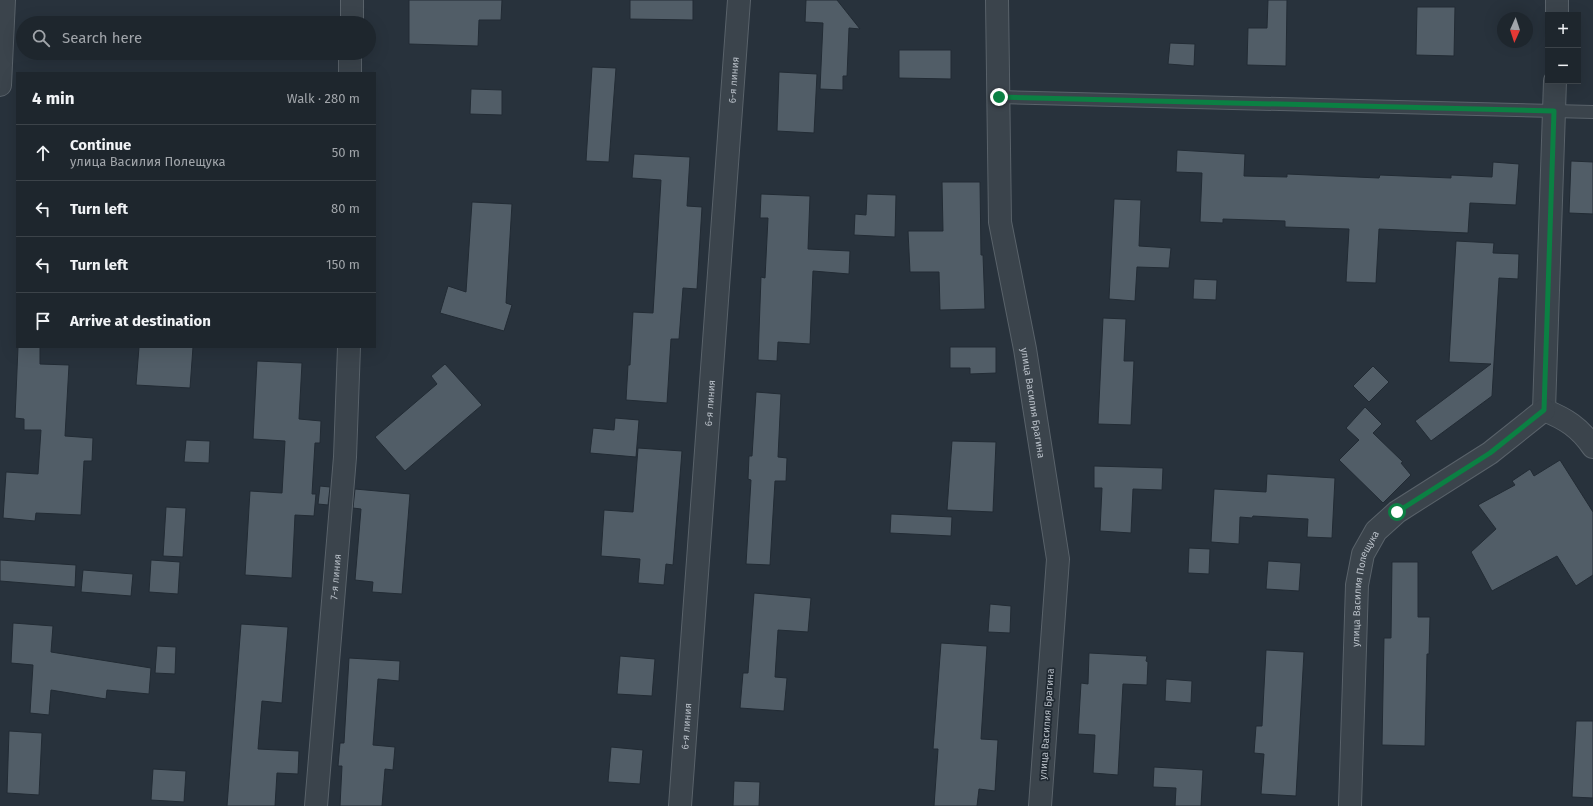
<!DOCTYPE html>
<meta charset="utf-8">
<style>
body{margin:0;font-family:"Fira Sans",sans-serif;background:#262e35;color:#f1f3f6}
.controls{position:absolute;right:12px;top:12px;display:grid;overflow:hidden;border-radius:0px;box-shadow:0 4px 16px #0002}
.controls button{width:36px;height:36px;display:grid;place-items:center;padding:0;border:0;border-bottom:1px solid #3c4349;background:#1e262d;color:#f1f3f6;font:20px sans-serif}
.compass{position:absolute;left:1497px;top:12px;width:36px;height:36px;border-radius:50%;background:#1e262d;box-shadow:0 4px 16px #0002;rotate:183deg}
.stop{position:absolute;width:12px;height:12px;margin:-9px;border:3px solid #0b8043;border-radius:50%;background:#fff}
.stop.end{background:#0b8043;border-color:#fff;box-shadow:0 1px 4px #0008}
.list{margin:0;padding:0;list-style:none}
h2{display:flex;justify-content:space-between;align-items:center;height:52px;margin:0;padding:0 16px;font-size:17px}
h2 small{font-size:13px;font-weight:400;color:#a1a5aa}
.list li{display:grid;grid-template-columns:26px 1fr auto;gap:12px;align-items:center;box-sizing:border-box;height:56px;padding:0 16px;border-top:1px solid #3c4349}
.list b{display:block;font-size:15px;white-space:nowrap}
.list p{margin:0;font-size:13px;white-space:nowrap;color:#a1a5aa}
.list em{font-size:13px;font-style:normal;color:#a1a5aa}
.icon{flex:none;width:22px;height:22px;fill:none;stroke:currentColor;stroke-width:2;stroke-linecap:round;stroke-linejoin:round}
.map{position:relative;flex:none;width:1593px;height:806px;overflow:hidden}
.search{position:absolute;background:#1e262d;box-shadow:0 4px 16px #0002;left:16px;top:16px;width:360px;height:44px;display:flex;align-items:center;gap:10px;box-sizing:border-box;padding:0 14px;border-radius:22px;color:#a1a5aa;font-size:15px}
.panel{position:absolute;background:#1e262d;box-shadow:0 4px 16px #0002;left:16px;top:72px;width:360px;height:276px;border-radius:0px}
.map>svg:first-child{display:block}
</style>
<div class="map">
<svg width="1593" height="806" viewBox="0 0 1593 806">
<rect width="100%" height="100%" fill="#28323c"/>
<path fill="#515d67" stroke="#222b34" d="M 409,0 L 502,0 L 501,20 L 479,20 L 478,46 L 409,44 Z
M 630,0 L 693,0 L 693,20 L 630,19 Z
M 806,0 L 837,0 L 860,29 L 849,28 L 847,76 L 843,76 L 843,90 L 820,89 L 823,23 L 805,22 Z
M 1268,0 L 1287,0 L 1286,66 L 1247,65 L 1248,28 L 1267,28 Z
M 1417,7 L 1455,7 L 1454,56 L 1416,55 Z
M 1170,43 L 1195,44 L 1194,66 L 1168,64 Z
M 899,50 L 951,50 L 951,79 L 899,78 Z
M 592,67 L 616,68 L 609,162 L 586,161 Z
M 779,72 L 817,74 L 814,133 L 777,131 Z
M 471,89 L 502,90 L 502,115 L 470,114 Z
M 1177,150 L 1245,154 L 1244,176 L 1287,177 L 1287,174 L 1379,178 L 1380,175 L 1451,178 L 1451,175 L 1492,177 L 1493,162 L 1519,164 L 1516,205 L 1470,203 L 1468,233 L 1379,229 L 1376,283 L 1346,282 L 1349,229 L 1285,227 L 1285,221 L 1223,219 L 1223,223 L 1200,222 L 1202,173 L 1176,172 Z
M 634,154 L 690,157 L 687,206 L 702,207 L 697,289 L 683,288 L 679,339 L 671,339 L 667,403 L 626,400 L 628,365 L 630,365 L 633,312 L 653,313 L 661,180 L 632,178 Z
M 1571,161 L 1593,162 L 1593,214 L 1569,213 Z
M 942,182 L 980,182 L 981,255 L 983,255 L 985,309 L 940,310 L 939,272 L 910,272 L 908,231 L 943,231 Z
M 761,194 L 810,196 L 808,249 L 850,251 L 849,274 L 813,271 L 810,344 L 778,342 L 777,361 L 758,360 L 761,277 L 765,278 L 768,218 L 760,218 Z
M 867,194 L 896,195 L 895,237 L 854,235 L 855,214 L 866,215 Z
M 1114,199 L 1141,200 L 1139,246 L 1171,248 L 1169,268 L 1137,267 L 1135,301 L 1109,299 Z
M 472,202 L 512,204 L 506,303 L 512,305 L 504,331 L 440,313 L 448,286 L 466,292 Z
M 1456,241 L 1494,243 L 1493,253 L 1519,254 L 1518,279 L 1499,278 L 1492,396 L 1431,441 L 1415,421 L 1491,364 L 1449,362 Z
M 1194,279 L 1217,280 L 1216,300 L 1193,299 Z
M 1103,318 L 1126,319 L 1124,361 L 1134,361 L 1131,425 L 1098,424 Z
M 18,347 L 40,347 L 40,364 L 69,365 L 65,436 L 93,438 L 92,461 L 84,461 L 81,515 L 36,513 L 35,521 L 3,518 L 6,472 L 38,474 L 41,430 L 24,430 L 24,419 L 15,418 Z
M 139,347 L 193,347 L 190,388 L 136,385 Z
M 950,347 L 996,347 L 996,373 L 970,374 L 970,368 L 950,368 Z
M 257,361 L 302,363 L 299,419 L 321,421 L 320,443 L 315,443 L 312,494 L 316,494 L 314,516 L 295,515 L 292,578 L 245,575 L 250,491 L 282,493 L 285,441 L 253,439 Z
M 445,364 L 482,405 L 405,471 L 375,437 L 437,384 L 431,376 Z
M 1373,366 L 1389,382 L 1369,402 L 1353,386 Z
M 756,392 L 781,394 L 778,457 L 787,458 L 786,481 L 775,481 L 770,565 L 746,564 L 751,480 L 748,479 L 749,456 L 752,456 Z
M 1365,407 L 1382,424 L 1373,433 L 1403,462 L 1401,463 L 1411,475 L 1383,503 L 1339,460 L 1359,440 L 1346,428 Z
M 615,418 L 639,420 L 636,457 L 590,453 L 593,428 L 614,430 Z
M 186,440 L 210,441 L 209,463 L 184,462 Z
M 952,441 L 996,442 L 993,512 L 947,510 Z
M 638,448 L 682,451 L 673,565 L 666,564 L 664,585 L 638,583 L 640,559 L 601,556 L 604,510 L 633,512 Z
M 1560,460 L 1593,512 L 1593,575 L 1576,586 L 1557,556 L 1492,591 L 1471,552 L 1496,529 L 1478,505 L 1515,485 L 1512,481 L 1530,469 L 1534,476 Z
M 1094,466 L 1163,468 L 1162,490 L 1133,489 L 1131,533 L 1100,531 L 1102,488 L 1094,488 Z
M 1267,474 L 1335,478 L 1332,538 L 1307,537 L 1308,519 L 1253,516 L 1252,518 L 1240,517 L 1239,544 L 1211,542 L 1214,489 L 1266,492 Z
M 320,486 L 330,487 L 328,505 L 318,504 Z
M 355,489 L 410,494 L 402,594 L 372,592 L 373,582 L 355,580 L 361,509 L 353,508 Z
M 166,507 L 186,508 L 183,557 L 163,556 Z
M 891,514 L 952,517 L 951,536 L 890,533 Z
M 1189,548 L 1210,549 L 1209,574 L 1188,573 Z
M 0,560 L 76,565 L 75,587 L 0,581 Z
M 151,560 L 180,562 L 178,594 L 149,592 Z
M 1268,561 L 1301,563 L 1299,591 L 1266,589 Z
M 1392,562 L 1418,562 L 1418,617 L 1430,617 L 1429,654 L 1427,654 L 1425,746 L 1382,745 L 1384,638 L 1391,638 Z
M 83,570 L 133,574 L 131,596 L 81,592 Z
M 754,593 L 811,598 L 808,632 L 778,630 L 775,677 L 787,678 L 784,711 L 740,708 L 743,673 L 748,673 Z
M 990,604 L 1011,606 L 1010,633 L 988,632 Z
M 13,623 L 53,626 L 51,652 L 151,668 L 149,694 L 107,690 L 106,699 L 51,690 L 49,715 L 30,713 L 33,665 L 11,663 Z
M 241,624 L 288,627 L 282,703 L 262,701 L 258,749 L 299,751 L 298,774 L 277,773 L 275,806 L 227,806 Z
M 941,643 L 987,646 L 981,739 L 998,740 L 995,791 L 979,789 L 977,806 L 934,806 L 938,749 L 933,749 Z
M 157,646 L 176,647 L 175,674 L 155,673 Z
M 1266,650 L 1304,652 L 1296,796 L 1261,794 L 1264,754 L 1254,753 L 1256,726 L 1262,726 Z
M 1089,653 L 1147,656 L 1146,661 L 1148,662 L 1147,685 L 1123,684 L 1118,775 L 1093,773 L 1095,735 L 1078,734 L 1081,683 L 1088,684 Z
M 620,656 L 655,659 L 652,696 L 617,694 Z
M 349,658 L 400,661 L 399,681 L 378,679 L 373,745 L 395,747 L 393,770 L 385,769 L 382,806 L 340,806 L 342,766 L 338,766 L 340,743 L 344,743 Z
M 1166,679 L 1192,681 L 1191,703 L 1165,701 Z
M 1576,721 L 1593,721 L 1593,798 L 1572,797 Z
M 9,731 L 42,733 L 39,795 L 7,793 Z
M 611,747 L 643,750 L 640,784 L 608,782 Z
M 1154,767 L 1203,770 L 1201,806 L 1175,806 L 1176,788 L 1153,787 Z
M 153,769 L 186,771 L 184,802 L 151,800 Z
M 734,781 L 760,782 L 759,806 L 733,806 Z"/>
<g fill="none" stroke-linecap="round" stroke-linejoin="round">
<defs>
<path id="lane" d="M 999,97 L 1593,112"/>
<g id="street">
<path id="s1" d="M 997,0 L 1000,222 L 1025,349 L 1058,559 L 1040,806"/>
<path d="M 1557,15 L 1557,0"/>
<path d="M 352,23 L 352,0"/>
<path d="M 350,73 L 350,53"/>
<path d="M 0,85 L 4,0"/>
<path d="M 1544,410 L 1555,81"/>
<path d="M 1544,410 C 1566,419 1579,427 1593,447"/>
<path id="s2" d="M 316,806 L 345,457 L 349,347"/>
<path id="s3" d="M 680,806 L 739,0"/>
<path id="s4" d="M 1350,806 L 1357,585 L 1363,554 L 1376,531 L 1397,512 L 1490,453 L 1544,410"/>
</g>
</defs>
<use href="#lane" stroke="#59626a" stroke-width="14"/>
<use href="#street" stroke="#59626a" stroke-width="24"/>
<use href="#lane" stroke="#3b444c" stroke-width="12"/>
<use href="#street" stroke="#3b444c" stroke-width="22"/>
</g>
<g fill="none" stroke-linecap="round" stroke-linejoin="round">
<path stroke="#0b8043" stroke-width="5" d="M 999,97 L 1554,111 L 1544,410 L 1490,453 L 1397,512"/>
</g>
<g text-anchor="middle" stroke-width="3.5" stroke-linejoin="round" paint-order="stroke">
<g font-size="10" fill="#b8bfc7" stroke="#202932">
<text dy="4" stroke="none"><textPath href="#s3" startOffset="728">6-я линия</textPath></text>
<text dy="4" stroke="none"><textPath href="#s3" startOffset="404">6-я линия</textPath></text>
<text dy="4" stroke="none"><textPath href="#s1" startOffset="406">улица Василия Брагина</textPath></text>
<text dy="4" stroke="none"><textPath href="#s2" startOffset="230">7-я линия</textPath></text>
<text dy="4" stroke="none"><textPath href="#s4" startOffset="219">улица Василия Полещука</textPath></text>
<text transform="translate(1046 724) rotate(-86)" y="4">улица Василия Брагина</text>
<text dy="4" stroke="none"><textPath href="#s3" startOffset="80">6-я линия</textPath></text>
</g>
</g>
</svg>
<div class="controls">
<button>+</button>
<button>−</button>
</div>
<svg class="compass" viewBox="-18 -18 36 36"><path d="M0-13l5 13h-10z" fill="#e53935"/><path d="M0 13l5-13h-10z" fill="#a1a5aa"/></svg>
<div class="stop" style="left:1397px;top:512px"></div>
<div class="stop end" style="left:999px;top:97px"></div>
<div class="search"><svg class="icon" aria-label="search" viewBox="0 0 24 24"><circle cx="10" cy="10" r="6"/><path d="M15 15l6 6"/></svg>Search here</div>
<section class="panel">
<h2>4 min<small>Walk · 280 m</small></h2>
<ul class="list">
<li><svg class="icon" aria-label="ahead" viewBox="0 0 24 24"><path d="M12 20V5M6 11l6-6 6 6"/></svg><div><b>Continue</b><p>улица Василия Полещука</p></div><em>50 m</em></li>
<li><svg class="icon" aria-label="left" viewBox="0 0 24 24"><path d="M17 20v-9H6M10 6l-5 5 5 5"/></svg><div><b>Turn left</b></div><em>80 m</em></li>
<li><svg class="icon" aria-label="left" viewBox="0 0 24 24"><path d="M17 20v-9H6M10 6l-5 5 5 5"/></svg><div><b>Turn left</b></div><em>150 m</em></li>
<li><svg class="icon" aria-label="arrive" viewBox="0 0 24 24"><path d="M6 21V4h12l-3 4 3 4H6"/></svg><div><b>Arrive at destination</b></div></li>
</ul>
</section>
</div>
